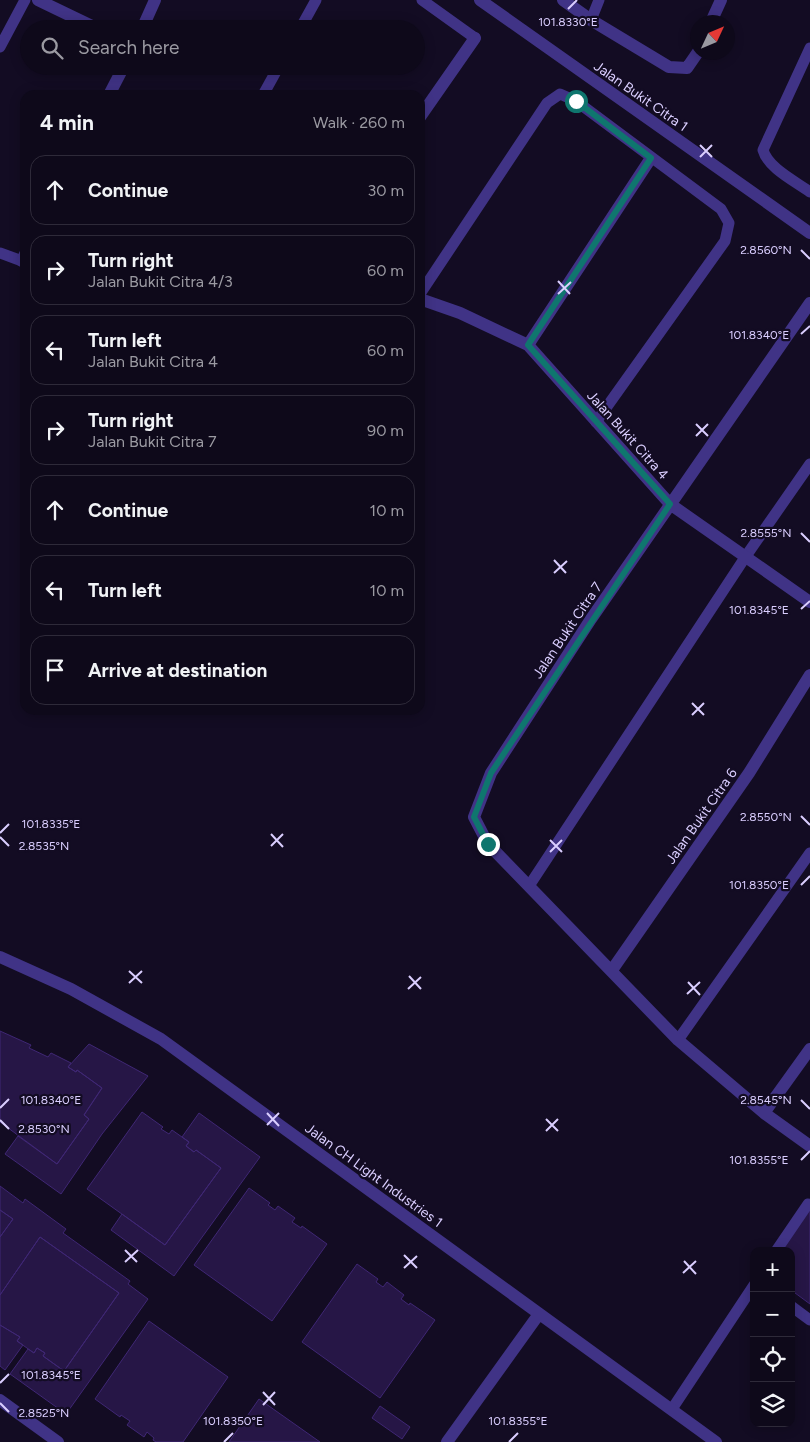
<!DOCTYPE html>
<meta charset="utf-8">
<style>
body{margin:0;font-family:Figtree,sans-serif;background:#1c1727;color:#f1f3f6}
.controls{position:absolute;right:15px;bottom:15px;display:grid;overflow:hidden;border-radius:10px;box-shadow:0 2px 12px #0003}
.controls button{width:45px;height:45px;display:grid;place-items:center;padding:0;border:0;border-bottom:1px solid #2e2a39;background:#0e091a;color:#f1f3f6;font:25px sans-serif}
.compass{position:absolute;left:690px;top:15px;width:45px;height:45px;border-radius:50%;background:#0e091a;box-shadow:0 2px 12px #0003;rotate:46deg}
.stop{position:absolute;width:15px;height:15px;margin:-11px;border:4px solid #0f766e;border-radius:50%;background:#fff}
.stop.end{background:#0f766e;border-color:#fff;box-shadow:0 1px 5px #0008}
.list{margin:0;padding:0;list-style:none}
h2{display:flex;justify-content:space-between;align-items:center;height:65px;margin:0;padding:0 20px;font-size:21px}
h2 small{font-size:16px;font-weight:400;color:#9b9aa2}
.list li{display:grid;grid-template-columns:32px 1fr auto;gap:15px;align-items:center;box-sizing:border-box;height:70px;margin:0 10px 10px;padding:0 10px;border:1px solid #2e2a39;border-radius:15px}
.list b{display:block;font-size:19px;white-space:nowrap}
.list p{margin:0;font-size:16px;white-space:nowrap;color:#9b9aa2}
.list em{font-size:16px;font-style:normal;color:#9b9aa2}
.icon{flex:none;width:28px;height:28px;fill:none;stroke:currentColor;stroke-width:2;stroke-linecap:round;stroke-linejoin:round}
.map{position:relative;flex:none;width:810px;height:1442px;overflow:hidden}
.search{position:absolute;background:#0e091a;box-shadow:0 2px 12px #0003;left:20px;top:20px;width:405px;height:55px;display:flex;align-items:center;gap:12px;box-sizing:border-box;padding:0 18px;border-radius:28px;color:#9b9aa2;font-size:19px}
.panel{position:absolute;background:#0e091a;box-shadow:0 2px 12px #0003;left:20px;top:90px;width:405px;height:625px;border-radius:15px}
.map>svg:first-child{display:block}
</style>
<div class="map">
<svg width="810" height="1442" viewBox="0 0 810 1442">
<rect width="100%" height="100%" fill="#130c23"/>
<path fill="#261646" stroke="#3f2774" d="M 0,1031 L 31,1045 L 29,1048 L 48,1057 L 51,1053 L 71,1063 L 68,1067 L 76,1072 L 77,1070 L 102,1088 L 84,1115 L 89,1119 L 57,1164 L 0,1122 Z
M 89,1044 L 148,1076 L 102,1134 L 61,1194 L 5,1154 L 18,1136 L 57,1164 L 89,1119 L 84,1115 L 102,1088 L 77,1070 L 76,1072 L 68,1067 Z
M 142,1112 L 163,1127 L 161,1129 L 169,1134 L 172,1130 L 189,1142 L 186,1146 L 194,1152 L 196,1150 L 221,1168 L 165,1245 L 87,1189 Z
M 199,1113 L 260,1157 L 174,1276 L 111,1230 L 122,1214 L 165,1245 L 221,1168 L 196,1150 L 194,1152 L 186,1146 L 189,1142 L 182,1137 Z
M 0,1186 L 23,1203 L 25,1199 L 66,1229 L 63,1233 L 130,1281 L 128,1284 L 148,1299 L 66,1414 L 10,1374 L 28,1349 L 34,1353 L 37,1348 L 45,1353 L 43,1356 L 64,1371 L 119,1293 L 40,1237 L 0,1295 L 0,1237 L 13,1219 L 0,1210 Z
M 249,1188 L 270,1203 L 268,1205 L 275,1210 L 278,1206 L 295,1218 L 292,1222 L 301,1228 L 302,1226 L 327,1244 L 272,1321 L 194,1265 Z
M 810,1209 L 810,1304 L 791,1290 L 791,1251 L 780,1251 Z
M 0,1210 L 13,1219 L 0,1237 Z
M 40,1237 L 119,1293 L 64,1371 L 43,1356 L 45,1353 L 37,1348 L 34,1353 L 17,1341 L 20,1337 L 0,1325 L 0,1295 Z
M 357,1264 L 378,1279 L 376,1282 L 383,1287 L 387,1282 L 404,1295 L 401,1299 L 409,1305 L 410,1303 L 435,1320 L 380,1398 L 302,1342 Z
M 149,1321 L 228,1377 L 183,1442 L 156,1442 L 153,1440 L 154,1438 L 147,1432 L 144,1437 L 127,1425 L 130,1421 L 121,1415 L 120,1417 L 95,1399 Z
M 0,1325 L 20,1337 L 17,1341 L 23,1345 L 5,1370 L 0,1366 Z
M 259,1399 L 320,1442 L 229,1442 Z
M 380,1406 L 410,1427 L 402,1439 L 372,1418 Z"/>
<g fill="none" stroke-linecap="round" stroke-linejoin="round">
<path stroke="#403386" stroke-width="11" d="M 422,0 L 475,38
M 591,20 L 599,0
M 300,29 L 316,0
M 0,47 L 25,0
M 810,48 L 763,150 C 768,168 795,181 810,192
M 263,95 L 279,66
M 0,253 L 22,261
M 420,294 L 547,103 L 560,94 L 576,101 L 721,209 L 729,223 L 725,241 L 596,422
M 529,886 L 746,556 L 810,464
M 678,1040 L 810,853
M 776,1251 L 808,1204
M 791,1306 L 810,1320
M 672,1409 L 754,1285"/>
<path stroke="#403386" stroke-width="12" d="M 38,0 L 98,29
M 480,0 L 810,233
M 563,0 L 591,20 L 669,67 L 687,68 L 698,52
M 711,22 L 721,0
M 142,29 L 155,0
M 109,95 L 124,66
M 420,117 L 475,38
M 22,261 L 25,254
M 420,299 L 460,313 L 528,345 L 670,504 L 810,602
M 810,303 L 591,619 L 491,773 L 474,817 L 488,844 L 678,1040 L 764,1113 L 810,1146
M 528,345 L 651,158
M 0,957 L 71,989 L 161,1039 L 716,1442
M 612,970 L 749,773 L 810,675
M 764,1113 L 810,1049
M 0,1400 L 58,1442
M 447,1442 L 539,1314"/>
</g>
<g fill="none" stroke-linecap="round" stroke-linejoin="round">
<path stroke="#0f766e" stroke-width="6" d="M 488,844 L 474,817 L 491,773 L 670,504 L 528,345 L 651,158 L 576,101"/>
</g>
<path fill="none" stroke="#daceff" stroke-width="2" d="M 568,9 L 577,0M 700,145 L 712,157M 700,157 L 712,145M 801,250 L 810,259M 558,281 L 570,294M 558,294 L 571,282M 801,334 L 810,326M 696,424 L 708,436M 696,436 L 708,424M 801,533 L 810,542M 554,560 L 566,573M 554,573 L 567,561M 801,609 L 810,601M 692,703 L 704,715M 692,715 L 704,703M 801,816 L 810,825M 0,833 L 9,824M 271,834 L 283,847M 0,837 L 9,846M 550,840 L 562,852M 271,846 L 283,834M 550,852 L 562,840M 801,885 L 810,876M 129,971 L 142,983M 409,976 L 421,989M 688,982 L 700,995M 129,983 L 142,971M 408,989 L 421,977M 687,994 L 700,982M 801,1100 L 810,1109M 0,1108 L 9,1099M 267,1113 L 279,1126M 546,1119 L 558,1131M 0,1120 L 9,1129M 267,1125 L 279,1113M 546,1131 L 558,1119M 801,1160 L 810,1151M 125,1250 L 137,1262M 404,1255 L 417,1268M 684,1261 L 696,1274M 125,1262 L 138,1250M 404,1268 L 417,1256M 683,1273 L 696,1261M 0,1383 L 9,1374M 263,1392 L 275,1405M 0,1403 L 9,1412M 263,1405 L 275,1392M 224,1442 L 233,1433M 509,1442 L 518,1433"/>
<g text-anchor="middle" stroke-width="4.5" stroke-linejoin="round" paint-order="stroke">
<g font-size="14" fill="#daceff" stroke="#130c23">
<text transform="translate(641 96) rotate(35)" y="5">Jalan Bukit Citra 1</text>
<text transform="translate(628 435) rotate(48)" y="5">Jalan Bukit Citra 4</text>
<text transform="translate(567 630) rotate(-56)" y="5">Jalan Bukit Citra 7</text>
<text transform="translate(701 816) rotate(-55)" y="5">Jalan Bukit Citra 6</text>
<text transform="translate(374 1175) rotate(36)" y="5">Jalan CH Light Industries 1</text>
</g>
</g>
<g font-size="12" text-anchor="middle" fill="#daceff" stroke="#130c23" stroke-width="4.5" stroke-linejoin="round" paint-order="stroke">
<text x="568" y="26">101.8330°E</text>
<text x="766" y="254">2.8560°N</text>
<text x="759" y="339">101.8340°E</text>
<text x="766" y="537">2.8555°N</text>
<text x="759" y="614">101.8345°E</text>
<text x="766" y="821">2.8550°N</text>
<text x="51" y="828">101.8335°E</text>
<text x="44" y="850">2.8535°N</text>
<text x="759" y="889">101.8350°E</text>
<text x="51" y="1104">101.8340°E</text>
<text x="766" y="1104">2.8545°N</text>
<text x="44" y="1133">2.8530°N</text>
<text x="759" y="1164">101.8355°E</text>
<text x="51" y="1379">101.8345°E</text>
<text x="44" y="1417">2.8525°N</text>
<text x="233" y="1425">101.8350°E</text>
<text x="518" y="1425">101.8355°E</text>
</g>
</svg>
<div class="controls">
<button>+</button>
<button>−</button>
<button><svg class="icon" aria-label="locate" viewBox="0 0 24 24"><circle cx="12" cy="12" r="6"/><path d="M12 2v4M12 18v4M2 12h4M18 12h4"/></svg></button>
<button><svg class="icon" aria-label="layers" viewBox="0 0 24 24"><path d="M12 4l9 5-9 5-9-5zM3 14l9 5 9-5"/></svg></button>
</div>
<svg class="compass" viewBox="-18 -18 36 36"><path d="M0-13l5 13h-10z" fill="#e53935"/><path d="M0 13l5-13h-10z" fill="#9b9aa2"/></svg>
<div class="stop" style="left:576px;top:101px"></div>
<div class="stop end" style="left:488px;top:844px"></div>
<div class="search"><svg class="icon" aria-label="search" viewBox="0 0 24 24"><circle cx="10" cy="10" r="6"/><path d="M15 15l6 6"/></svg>Search here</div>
<section class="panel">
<h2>4 min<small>Walk · 260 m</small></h2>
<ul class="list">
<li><svg class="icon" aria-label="ahead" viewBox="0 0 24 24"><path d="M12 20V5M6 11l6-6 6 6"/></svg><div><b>Continue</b></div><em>30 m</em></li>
<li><svg class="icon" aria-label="right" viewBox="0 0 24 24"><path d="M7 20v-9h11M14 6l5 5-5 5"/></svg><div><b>Turn right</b><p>Jalan Bukit Citra 4/3</p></div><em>60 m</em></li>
<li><svg class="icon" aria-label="left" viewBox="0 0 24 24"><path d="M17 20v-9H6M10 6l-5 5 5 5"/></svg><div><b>Turn left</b><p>Jalan Bukit Citra 4</p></div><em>60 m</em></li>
<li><svg class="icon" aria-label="right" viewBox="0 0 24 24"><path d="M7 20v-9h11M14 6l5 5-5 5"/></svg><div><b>Turn right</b><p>Jalan Bukit Citra 7</p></div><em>90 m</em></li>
<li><svg class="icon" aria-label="ahead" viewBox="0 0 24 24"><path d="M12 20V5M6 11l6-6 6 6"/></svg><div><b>Continue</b></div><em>10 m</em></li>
<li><svg class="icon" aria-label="left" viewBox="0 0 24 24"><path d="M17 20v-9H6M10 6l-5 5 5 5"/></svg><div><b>Turn left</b></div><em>10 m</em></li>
<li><svg class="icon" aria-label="arrive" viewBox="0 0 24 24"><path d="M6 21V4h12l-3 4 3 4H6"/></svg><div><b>Arrive at destination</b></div></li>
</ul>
</section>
</div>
